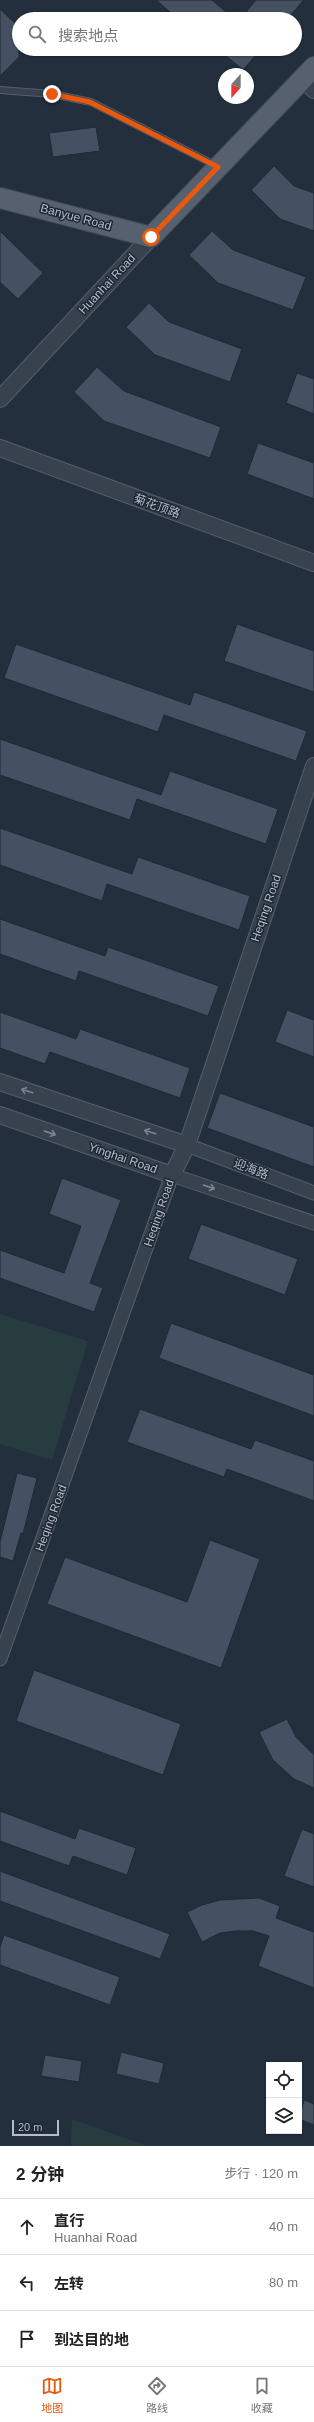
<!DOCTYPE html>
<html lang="zh">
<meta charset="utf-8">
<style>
body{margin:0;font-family:Helvetica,"Noto Sans SC",sans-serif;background:#f6f6f6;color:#222}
.controls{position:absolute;right:12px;bottom:12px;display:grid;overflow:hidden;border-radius:0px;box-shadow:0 1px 3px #0004}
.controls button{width:36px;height:36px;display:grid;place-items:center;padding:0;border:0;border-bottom:1px solid #e0e0e0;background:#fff;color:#222;font:20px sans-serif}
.compass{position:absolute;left:218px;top:68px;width:36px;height:36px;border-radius:50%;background:#fff;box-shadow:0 1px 3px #0004;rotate:201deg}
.scale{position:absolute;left:12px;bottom:10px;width:47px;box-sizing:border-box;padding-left:4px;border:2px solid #b4bcc9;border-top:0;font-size:11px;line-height:14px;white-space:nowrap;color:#b4bcc9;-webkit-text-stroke:3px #1d2633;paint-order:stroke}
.stop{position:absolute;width:12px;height:12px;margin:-9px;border:3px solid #ea580c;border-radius:50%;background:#fff}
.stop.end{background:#ea580c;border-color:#fff;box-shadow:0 1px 4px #0008}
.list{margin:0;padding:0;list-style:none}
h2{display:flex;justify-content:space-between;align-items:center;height:52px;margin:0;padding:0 16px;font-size:17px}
h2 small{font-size:13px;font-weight:400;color:#767676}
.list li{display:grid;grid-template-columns:26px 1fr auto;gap:12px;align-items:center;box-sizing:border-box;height:56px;padding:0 16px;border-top:1px solid #e0e0e0}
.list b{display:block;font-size:15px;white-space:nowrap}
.list p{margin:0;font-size:13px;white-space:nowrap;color:#767676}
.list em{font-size:13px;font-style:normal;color:#767676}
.icon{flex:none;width:22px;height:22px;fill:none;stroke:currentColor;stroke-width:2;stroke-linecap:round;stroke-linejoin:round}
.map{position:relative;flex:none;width:314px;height:2146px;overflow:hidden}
.search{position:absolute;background:#fff;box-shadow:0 1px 3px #0004;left:12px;right:12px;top:12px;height:44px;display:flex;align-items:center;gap:10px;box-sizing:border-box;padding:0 14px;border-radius:22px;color:#767676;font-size:15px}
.sheet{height:220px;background:#fff}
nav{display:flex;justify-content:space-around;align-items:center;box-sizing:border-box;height:56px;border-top:1px solid #e0e0e0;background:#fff;font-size:11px;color:#767676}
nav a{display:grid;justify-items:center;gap:2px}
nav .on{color:#ea580c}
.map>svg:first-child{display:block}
</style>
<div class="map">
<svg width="314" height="2146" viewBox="0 0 314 2146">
<rect width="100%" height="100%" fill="#242f3e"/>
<path fill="#263c3f" d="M 0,1314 L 88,1341 L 52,1460 L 0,1444 Z
M 72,2119 L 147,2146 L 71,2146 Z"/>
<path fill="#455162" stroke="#1f2835" d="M 156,0 L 212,0 L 234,19 L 178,19 Z
M 256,0 L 304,0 L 287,19 L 240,19 Z
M 0,9 L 19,27 L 19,57 L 0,76 Z
M 218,49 L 261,49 L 243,70 Z
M 96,127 L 100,151 L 53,157 L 49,133 Z
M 274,166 L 294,186 L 314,193 L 314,231 L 280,219 L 251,190 Z
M 0,231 L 43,273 L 18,299 L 0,282 Z
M 212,231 L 233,250 L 306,277 L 293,310 L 218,283 L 189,255 Z
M 149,303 L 169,322 L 242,349 L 230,382 L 155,355 L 126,327 Z
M 97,367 L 124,391 L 221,427 L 210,458 L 104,421 L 74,392 Z
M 297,373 L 314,379 L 314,414 L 286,403 Z
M 258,443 L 314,463 L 314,499 L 247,474 Z
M 237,624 L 314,651 L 314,692 L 224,661 Z
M 16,644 L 190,705 L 194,692 L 307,731 L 296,761 L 164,715 L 158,732 L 4,678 Z
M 0,739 L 161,795 L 170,771 L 278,809 L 266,844 L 137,799 L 130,820 L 0,775 Z
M 0,828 L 132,874 L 138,857 L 250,896 L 239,930 L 107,884 L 102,901 L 0,865 Z
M 0,919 L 105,956 L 108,947 L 219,986 L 208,1016 L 79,971 L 76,981 L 0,954 Z
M 287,1010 L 314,1020 L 314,1057 L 275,1042 Z
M 0,1012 L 76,1039 L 80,1029 L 190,1068 L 180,1098 L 50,1052 L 45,1064 L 0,1048 Z
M 220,1093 L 314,1127 L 314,1167 L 207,1128 Z
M 62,1178 L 121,1200 L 90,1283 L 103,1288 L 94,1312 L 0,1278 L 0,1250 L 64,1273 L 81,1226 L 49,1214 Z
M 201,1224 L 298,1259 L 285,1295 L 188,1259 Z
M 171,1323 L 314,1375 L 314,1416 L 159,1358 Z
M 140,1409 L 251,1449 L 255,1440 L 314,1461 L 314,1501 L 227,1469 L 224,1477 L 127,1442 Z
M 17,1473 L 37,1478 L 23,1534 L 21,1533 L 13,1561 L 0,1557 L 0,1542 Z
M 210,1540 L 260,1559 L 221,1668 L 47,1604 L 65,1557 L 187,1602 Z
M 34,1670 L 181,1724 L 163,1775 L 16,1721 Z
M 287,1719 L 296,1737 L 314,1755 L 314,1788 L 294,1779 L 273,1760 L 259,1732 Z
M 0,1811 L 75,1839 L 79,1828 L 136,1848 L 127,1875 L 73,1856 L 69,1866 L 0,1841 Z
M 302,1829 L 314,1834 L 314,1887 L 284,1876 Z
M 0,1871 L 170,1934 L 160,1959 L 0,1901 Z
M 259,1898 L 280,1906 L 276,1918 L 314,1932 L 314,1988 L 258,1966 L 269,1936 L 253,1931 L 236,1931 L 220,1933 L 202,1942 L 187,1912 L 202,1905 L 220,1900 Z
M 4,1935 L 120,1977 L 110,2005 L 0,1965 L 0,1947 Z
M 121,2052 L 164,2063 L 159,2084 L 116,2074 Z
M 45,2055 L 82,2061 L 79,2082 L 41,2076 Z
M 304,2100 L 314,2104 L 314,2125 L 299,2119 Z"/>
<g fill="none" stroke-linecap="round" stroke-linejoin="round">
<defs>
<path id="service" d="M 0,90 L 52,94 L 91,102 L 215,165"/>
<path id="minor" d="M 187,1145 L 314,1193
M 0,1659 L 172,1175 L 314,1223"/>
<path id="tertiary" d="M 303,79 L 314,90
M 0,399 L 151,237
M 0,448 L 314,563
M 0,1082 L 187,1145
M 0,1115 L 172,1175 L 187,1145 L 314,766"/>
<path id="primary" d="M 0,198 L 151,237 L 314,67"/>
</defs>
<use href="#service" stroke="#565f6c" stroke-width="8"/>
<use href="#minor" stroke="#565f6c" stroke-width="15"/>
<use href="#tertiary" stroke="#565f6c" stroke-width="18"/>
<use href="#primary" stroke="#414a57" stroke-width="22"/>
<use href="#service" stroke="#38414e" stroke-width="6"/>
<use href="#minor" stroke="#38414e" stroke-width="13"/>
<use href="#tertiary" stroke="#38414e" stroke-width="16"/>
<use href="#primary" stroke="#56606e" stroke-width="20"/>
</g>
<defs><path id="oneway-shaft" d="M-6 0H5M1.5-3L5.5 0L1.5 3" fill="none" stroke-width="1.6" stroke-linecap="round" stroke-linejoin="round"/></defs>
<g stroke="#7c8592">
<use href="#oneway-shaft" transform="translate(27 1091) rotate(-162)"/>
<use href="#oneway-shaft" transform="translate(150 1132) rotate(-162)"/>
<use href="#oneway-shaft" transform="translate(50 1133) rotate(19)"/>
<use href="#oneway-shaft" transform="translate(209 1187) rotate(19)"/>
</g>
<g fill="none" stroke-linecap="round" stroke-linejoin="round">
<path stroke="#ea580c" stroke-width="5" d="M 52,94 L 90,102 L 218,167 L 151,237"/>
</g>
<g text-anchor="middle" stroke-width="3" stroke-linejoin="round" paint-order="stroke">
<g font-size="12" fill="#b4bcc9" stroke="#1d2633">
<text transform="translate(76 217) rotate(15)" y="4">Banyue Road</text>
<text transform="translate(107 284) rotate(-47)" y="4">Huanhai Road</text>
<text transform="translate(157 506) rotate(20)" y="4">菊花顶路</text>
<text transform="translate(266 908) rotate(-71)" y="4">Heqing Road</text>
<text transform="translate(123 1158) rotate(19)" y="4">Yinghai Road</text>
<text transform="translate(251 1169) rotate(21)" y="4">迎海路</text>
<text transform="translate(159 1213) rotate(-71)" y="4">Heqing Road</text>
<text transform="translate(51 1518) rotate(-70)" y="4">Heqing Road</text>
</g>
</g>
</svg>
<div class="controls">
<button><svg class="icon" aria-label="locate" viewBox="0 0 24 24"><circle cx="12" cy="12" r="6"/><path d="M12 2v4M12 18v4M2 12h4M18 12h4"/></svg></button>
<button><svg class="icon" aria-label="layers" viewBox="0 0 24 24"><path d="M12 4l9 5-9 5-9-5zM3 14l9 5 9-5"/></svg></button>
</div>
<svg class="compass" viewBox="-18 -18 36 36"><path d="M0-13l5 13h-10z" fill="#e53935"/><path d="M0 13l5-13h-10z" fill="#767676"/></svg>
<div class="scale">20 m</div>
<div class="stop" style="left:151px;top:237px"></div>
<div class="stop end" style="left:52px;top:94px"></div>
<div class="search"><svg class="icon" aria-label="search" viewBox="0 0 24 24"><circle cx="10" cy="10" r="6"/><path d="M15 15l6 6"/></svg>搜索地点</div>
</div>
<section class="sheet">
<h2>2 分钟<small>步行 · 120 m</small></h2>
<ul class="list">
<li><svg class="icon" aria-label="ahead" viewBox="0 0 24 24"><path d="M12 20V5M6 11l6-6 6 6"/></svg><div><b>直行</b><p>Huanhai Road</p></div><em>40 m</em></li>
<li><svg class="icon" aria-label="left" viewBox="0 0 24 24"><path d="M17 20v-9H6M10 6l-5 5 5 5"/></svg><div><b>左转</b></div><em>80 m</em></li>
<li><svg class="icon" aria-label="arrive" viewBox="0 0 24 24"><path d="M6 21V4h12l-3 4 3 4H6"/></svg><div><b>到达目的地</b></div></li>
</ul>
</section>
<nav>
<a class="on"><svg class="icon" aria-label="map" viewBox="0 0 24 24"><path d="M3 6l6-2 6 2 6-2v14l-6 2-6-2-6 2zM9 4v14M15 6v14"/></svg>地图</a>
<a><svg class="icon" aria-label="directions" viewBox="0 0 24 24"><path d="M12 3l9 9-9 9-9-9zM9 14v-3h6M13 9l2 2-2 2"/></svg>路线</a>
<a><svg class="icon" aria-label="saved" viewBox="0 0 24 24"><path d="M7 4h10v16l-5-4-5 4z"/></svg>收藏</a>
</nav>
